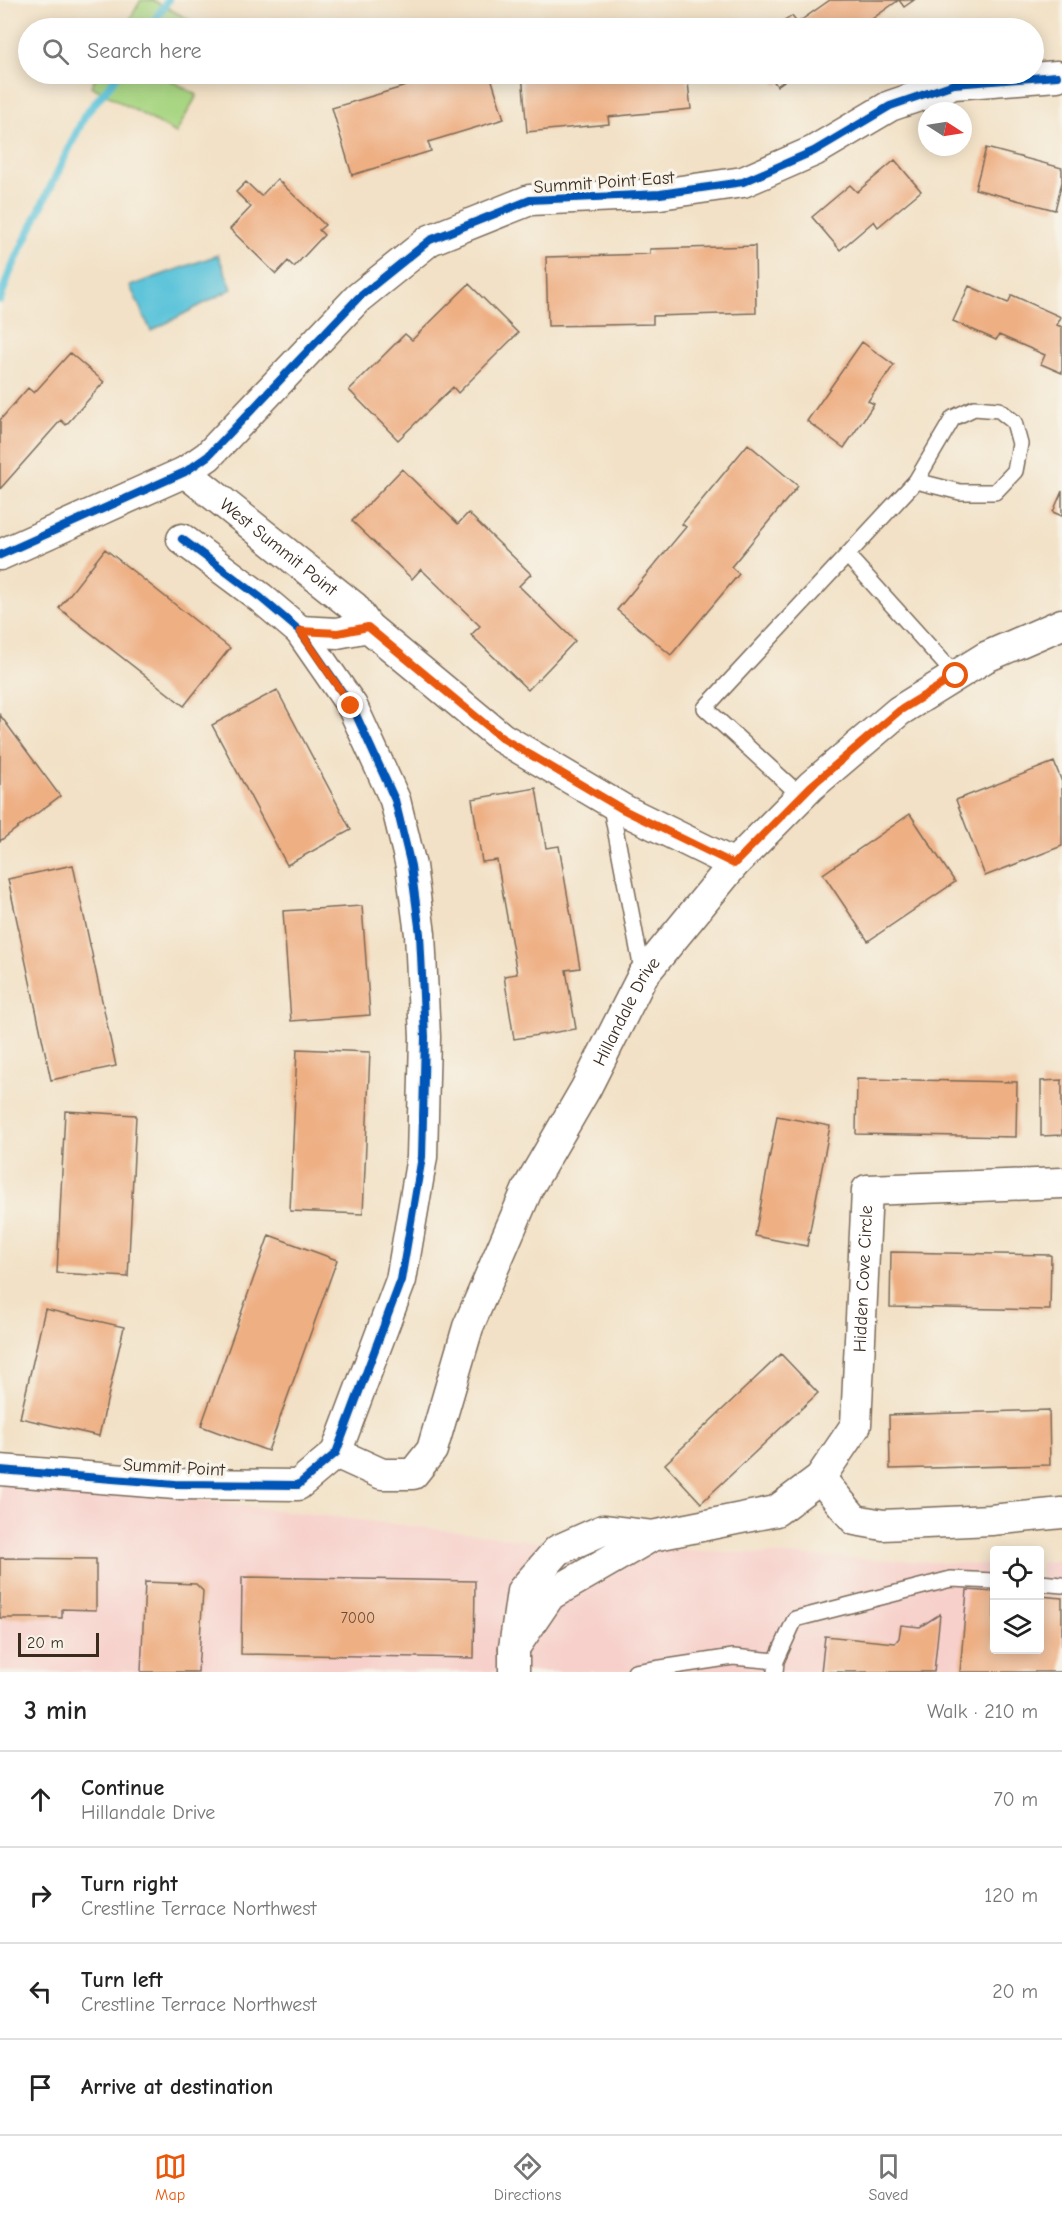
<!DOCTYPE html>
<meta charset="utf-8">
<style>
body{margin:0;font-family:"Comic Neue",sans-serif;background:#f6f6f6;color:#222}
.controls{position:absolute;right:18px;bottom:18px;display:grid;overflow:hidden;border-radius:6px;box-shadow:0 3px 15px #0003}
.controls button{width:54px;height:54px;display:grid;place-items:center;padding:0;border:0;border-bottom:2px solid #e0e0e0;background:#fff;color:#222;font:30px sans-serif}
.compass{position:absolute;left:918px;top:102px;width:54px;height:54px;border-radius:50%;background:#fff;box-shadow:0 3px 15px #0003;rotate:102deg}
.scale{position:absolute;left:18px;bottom:15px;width:81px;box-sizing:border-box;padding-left:6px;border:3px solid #3b2a1e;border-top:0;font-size:16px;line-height:21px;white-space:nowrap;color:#3b2a1e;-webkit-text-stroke:4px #f7f3e8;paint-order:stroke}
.stop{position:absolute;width:18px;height:18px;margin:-14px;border:4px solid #ea580c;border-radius:50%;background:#fff}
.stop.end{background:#ea580c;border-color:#fff;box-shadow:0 2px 6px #0008}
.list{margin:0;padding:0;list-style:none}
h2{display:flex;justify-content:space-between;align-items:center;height:78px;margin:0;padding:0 24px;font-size:26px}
h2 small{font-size:20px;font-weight:400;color:#767676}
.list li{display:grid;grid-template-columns:39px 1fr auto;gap:18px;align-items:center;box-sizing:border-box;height:96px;padding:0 24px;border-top:2px solid #e0e0e0}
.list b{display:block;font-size:22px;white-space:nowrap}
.list p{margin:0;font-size:20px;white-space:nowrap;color:#767676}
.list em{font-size:20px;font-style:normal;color:#767676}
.icon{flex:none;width:33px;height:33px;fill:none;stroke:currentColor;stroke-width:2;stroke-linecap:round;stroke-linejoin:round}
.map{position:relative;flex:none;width:1062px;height:1672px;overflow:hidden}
.search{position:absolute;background:#fff;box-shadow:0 3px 15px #0003;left:18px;right:18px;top:18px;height:66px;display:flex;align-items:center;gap:15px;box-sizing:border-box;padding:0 21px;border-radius:33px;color:#767676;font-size:22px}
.sheet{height:462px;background:#fff}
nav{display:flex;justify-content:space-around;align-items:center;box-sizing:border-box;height:84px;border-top:2px solid #e0e0e0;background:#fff;font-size:16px;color:#767676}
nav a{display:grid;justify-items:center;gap:3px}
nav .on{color:#ea580c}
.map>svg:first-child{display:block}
</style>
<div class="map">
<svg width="1062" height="1672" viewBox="0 0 1062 1672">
<rect width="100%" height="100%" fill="#f7f3e8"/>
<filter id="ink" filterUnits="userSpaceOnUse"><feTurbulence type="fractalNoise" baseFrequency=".0167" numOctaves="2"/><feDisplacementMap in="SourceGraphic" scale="12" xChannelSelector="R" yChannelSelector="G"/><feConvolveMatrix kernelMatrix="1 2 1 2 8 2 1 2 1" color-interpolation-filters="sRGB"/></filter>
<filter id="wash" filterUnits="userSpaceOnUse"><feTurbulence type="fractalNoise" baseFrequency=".008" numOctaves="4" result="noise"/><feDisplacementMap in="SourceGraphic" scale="24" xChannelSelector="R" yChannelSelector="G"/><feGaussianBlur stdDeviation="1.35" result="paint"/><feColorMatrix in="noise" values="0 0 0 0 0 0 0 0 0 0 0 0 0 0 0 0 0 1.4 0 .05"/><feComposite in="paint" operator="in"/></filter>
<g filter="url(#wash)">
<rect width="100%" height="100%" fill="#f2e1c6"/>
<path fill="#f7d0cb" d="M 0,1476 L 557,1544 L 994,1565 L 994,1650 L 1040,1650 L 1040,1562 L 1062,1560 L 1062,1672 L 0,1672 Z"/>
<path fill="#a9d683" stroke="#728050" stroke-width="1.5" d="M 141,0 L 153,0 L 204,28 L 125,28 Z
M 98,74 L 160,74 L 197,95 L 176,133 L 91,86 Z"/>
<path fill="#5dc4da" stroke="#4c777c" stroke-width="1.5" d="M 218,255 L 232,289 L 151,331 L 130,286 Z"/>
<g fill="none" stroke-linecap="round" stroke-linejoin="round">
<path stroke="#5dc4da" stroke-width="8" d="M 150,28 L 168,0
M 0,300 L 9,274 L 85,115 L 119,74"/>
</g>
<g id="blocks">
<path fill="#eeaf83" d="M 830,0 L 914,0 L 904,7 L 899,0 L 862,26 L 864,28 L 774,28 L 792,16 L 797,23 Z
M 409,74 L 490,74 L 504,119 L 428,142 L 431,151 L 352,175 L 332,108 L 406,86 L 403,75 Z
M 522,74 L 687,74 L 691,109 L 608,117 L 609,124 L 527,132 Z
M 769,74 L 794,74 L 777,86 Z
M 986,148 L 1062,168 L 1062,182 L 1055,210 L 975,189 Z
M 895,160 L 921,191 L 878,227 L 874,221 L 840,250 L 812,217 L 850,185 L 857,192 Z
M 277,179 L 325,225 L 319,230 L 324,235 L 294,267 L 288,261 L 276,274 L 230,229 L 251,207 L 236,192 L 246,182 L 261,196 Z
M 755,246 L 756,313 L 653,316 L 653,324 L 548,326 L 546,257 L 650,254 L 650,249 Z
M 469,284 L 518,333 L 458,393 L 453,387 L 398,440 L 349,390 L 405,334 L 412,340 Z
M 969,286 L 1008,303 L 1012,295 L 1061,317 L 1057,325 L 1062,327 L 1062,373 L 1041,364 L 1045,355 L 999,335 L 996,340 L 953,321 Z
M 862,342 L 894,365 L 868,401 L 874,404 L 844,448 L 807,421 Z
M 70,353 L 104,382 L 66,425 L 61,420 L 0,489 L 0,420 L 28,388 L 34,393 Z
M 748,444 L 798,486 L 731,567 L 739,574 L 671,655 L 617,610 L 686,527 L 682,524 Z
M 402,469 L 458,524 L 468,513 L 531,574 L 519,586 L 575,641 L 528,690 L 471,635 L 480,626 L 421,569 L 412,579 L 352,521 Z
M 1062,491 L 1062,516 L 1053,512 Z
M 105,549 L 230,648 L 184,706 L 59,608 Z
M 277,690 L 351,830 L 287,865 L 212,725 Z
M 0,715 L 60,796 L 0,841 Z
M 1054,762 L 1062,782 L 1062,846 L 985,876 L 956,800 Z
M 536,788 L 546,848 L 559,846 L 580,968 L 566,970 L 576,1029 L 514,1039 L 504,976 L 517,974 L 497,860 L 482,862 L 472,799 Z
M 910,814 L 955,882 L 868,941 L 823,874 Z
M 73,865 L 116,1066 L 51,1080 L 8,879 Z
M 362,906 L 370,1015 L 291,1021 L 283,911 Z
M 297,1049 L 370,1052 L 363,1214 L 290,1211 Z
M 857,1079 L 1017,1082 L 1016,1137 L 856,1134 Z
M 1062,1080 L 1062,1135 L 1041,1136 L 1041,1081 Z
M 65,1111 L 136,1115 L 128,1277 L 57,1273 Z
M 777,1116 L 830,1126 L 807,1246 L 755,1236 Z
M 269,1235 L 337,1260 L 268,1451 L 201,1426 Z
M 891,1252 L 1051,1255 L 1050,1310 L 890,1307 Z
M 45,1309 L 124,1327 L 99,1436 L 20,1418 Z
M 781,1354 L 818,1393 L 701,1503 L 665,1464 Z
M 1049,1410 L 1050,1465 L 890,1469 L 889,1415 Z
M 0,1558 L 96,1559 L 96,1610 L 62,1609 L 62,1618 L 0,1618 Z
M 242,1577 L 475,1581 L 474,1658 L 241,1654 Z
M 145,1582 L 196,1584 L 203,1591 L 198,1672 L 141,1672 Z
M 967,1590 L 994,1592 L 994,1650 L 1040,1650 L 1040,1596 L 1062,1598 L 1062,1672 L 960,1672 Z
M 940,1614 L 934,1672 L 821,1672 L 825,1636 L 895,1643 L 899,1638 L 901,1625 L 920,1627 Z"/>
</g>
</g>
<g filter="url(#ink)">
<use href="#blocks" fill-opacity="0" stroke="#7b6a59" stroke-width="1.5"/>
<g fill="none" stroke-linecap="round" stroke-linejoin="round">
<defs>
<path id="service" d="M 847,555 L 956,676
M 801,796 L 705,708 L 916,481 L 953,418 L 974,408 L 999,410 L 1014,422 L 1020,444 L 1015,471 L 995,492 L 960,492 L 916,481
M 610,802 L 643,975
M 1040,1583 L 1062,1585
M 776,1661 L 795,1619 L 951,1579 L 994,1581
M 635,1672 L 733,1657 L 776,1661 L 775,1672"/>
<g id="minor">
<path id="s1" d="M 185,472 L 354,607 L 368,627"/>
<path d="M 0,555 L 185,472 L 208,456 L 358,298 L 430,240 L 530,200 L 660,194 L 743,182 L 814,151 L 890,106 L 954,84 L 1057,76"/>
<path d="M 300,631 L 337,633 L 368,627 L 502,738 L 624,810 L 734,864"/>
<path id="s2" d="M 336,1453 L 382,1474 L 413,1474 L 432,1450 L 468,1327 L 528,1188 L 586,1088 L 643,975 L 734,864 L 811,786 L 899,711 L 986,657 L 1062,624"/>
<path d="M 0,1470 L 175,1484 L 298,1485 L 336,1453 L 401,1280 L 422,1157 L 425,1037 L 420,934 L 411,866 L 395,800 L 352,706 L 300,631 L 261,598 L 182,539"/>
<path d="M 820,1478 L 855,1520 L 883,1525 L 991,1520 L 1062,1513"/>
<path id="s3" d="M 514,1648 L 550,1595 L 652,1536 L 776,1511 L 820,1478 L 856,1425 L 867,1190 L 1062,1183"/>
<path d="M 514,1672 L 514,1648 L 522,1591 L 558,1550 L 603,1530 L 652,1536"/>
</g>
</defs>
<use href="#service" stroke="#7b6a59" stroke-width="18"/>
<use href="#minor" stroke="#7b6a59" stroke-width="33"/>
<use href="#service" stroke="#fff" stroke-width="15"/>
<use href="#minor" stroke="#fff" stroke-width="30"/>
<defs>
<path id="cycleway" d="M 0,555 L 185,472 L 208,456 L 358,298 L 430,240 L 530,200 L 660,194 L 743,182 L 814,151 L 890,106 L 954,84 L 1057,76
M 0,1470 L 175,1484 L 298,1485 L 336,1453 L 401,1280 L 422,1157 L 425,1037 L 420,934 L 411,866 L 395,800 L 352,706 L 300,631 L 261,598 L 182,539"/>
</defs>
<use href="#cycleway" stroke="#f7f3e8" stroke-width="11"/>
<use href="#cycleway" stroke="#0057b8" stroke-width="8"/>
</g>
</g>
<g fill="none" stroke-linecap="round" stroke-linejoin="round" filter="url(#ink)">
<path stroke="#ea580c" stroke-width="8" d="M 351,706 L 300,631 L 338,633 L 368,627 L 502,738 L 624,810 L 734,864 L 811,786 L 899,711 L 956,676"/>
</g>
<g text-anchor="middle" stroke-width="6" stroke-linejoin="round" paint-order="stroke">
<g font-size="15" fill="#684b37">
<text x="358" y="1623">7000</text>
</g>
<g font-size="18" fill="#3b2a1e" stroke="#f7f3e8">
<text transform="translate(604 182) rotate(-4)" y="6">Summit Point East</text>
<text dy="6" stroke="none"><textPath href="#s1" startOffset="120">West Summit Point</textPath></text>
<text dy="6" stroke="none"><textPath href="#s2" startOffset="594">Hillandale Drive</textPath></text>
<text dy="6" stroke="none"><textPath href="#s3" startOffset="574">Hidden Cove Circle</textPath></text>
<text transform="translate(174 1467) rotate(3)" y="6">Summit Point</text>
</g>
</g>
</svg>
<div class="controls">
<button><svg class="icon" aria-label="locate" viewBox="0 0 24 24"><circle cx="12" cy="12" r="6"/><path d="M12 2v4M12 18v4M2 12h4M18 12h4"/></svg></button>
<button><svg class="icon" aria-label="layers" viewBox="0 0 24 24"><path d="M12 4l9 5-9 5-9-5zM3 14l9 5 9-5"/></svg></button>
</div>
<svg class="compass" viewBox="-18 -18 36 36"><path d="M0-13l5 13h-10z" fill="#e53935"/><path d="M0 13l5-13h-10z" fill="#767676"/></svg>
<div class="scale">20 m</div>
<div class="stop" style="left:956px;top:676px"></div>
<div class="stop end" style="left:351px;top:706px"></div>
<div class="search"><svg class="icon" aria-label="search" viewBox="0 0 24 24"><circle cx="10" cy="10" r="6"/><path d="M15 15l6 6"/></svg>Search here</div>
</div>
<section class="sheet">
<h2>3 min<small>Walk · 210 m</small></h2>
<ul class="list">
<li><svg class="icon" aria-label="ahead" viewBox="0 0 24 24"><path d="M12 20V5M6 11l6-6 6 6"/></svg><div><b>Continue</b><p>Hillandale Drive</p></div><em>70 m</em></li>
<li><svg class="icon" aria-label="right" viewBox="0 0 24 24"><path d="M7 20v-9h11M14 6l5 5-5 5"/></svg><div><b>Turn right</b><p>Crestline Terrace Northwest</p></div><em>120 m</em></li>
<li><svg class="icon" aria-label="left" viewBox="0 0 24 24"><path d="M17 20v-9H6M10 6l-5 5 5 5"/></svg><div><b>Turn left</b><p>Crestline Terrace Northwest</p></div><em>20 m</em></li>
<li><svg class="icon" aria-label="arrive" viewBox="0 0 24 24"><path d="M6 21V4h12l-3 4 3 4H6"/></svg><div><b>Arrive at destination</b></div></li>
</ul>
</section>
<nav>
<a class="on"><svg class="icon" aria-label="map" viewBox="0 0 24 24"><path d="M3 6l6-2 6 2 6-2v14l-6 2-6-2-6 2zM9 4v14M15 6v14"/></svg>Map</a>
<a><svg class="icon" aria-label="directions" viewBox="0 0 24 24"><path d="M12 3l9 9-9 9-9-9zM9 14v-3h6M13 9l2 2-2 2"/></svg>Directions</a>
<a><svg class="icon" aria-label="saved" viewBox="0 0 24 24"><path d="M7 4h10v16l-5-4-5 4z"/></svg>Saved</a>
</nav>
